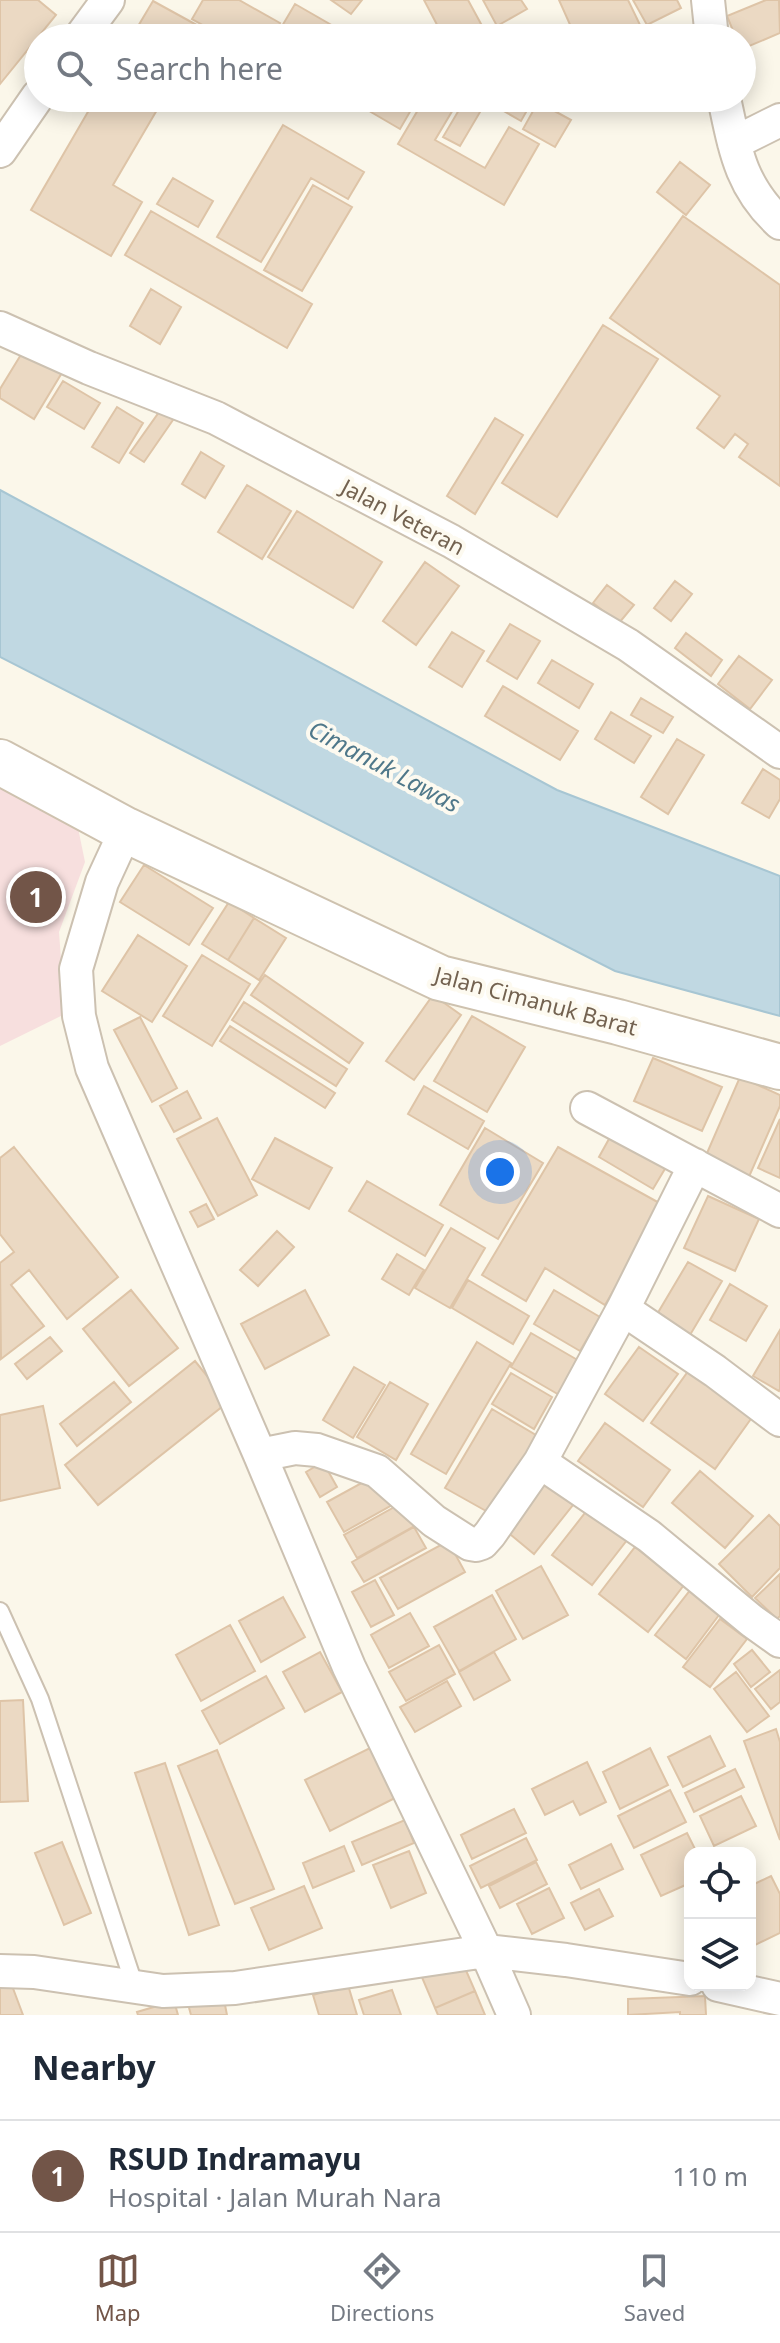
<!DOCTYPE html>
<meta charset="utf-8">
<style>
body{margin:0;font-family:"Noto Sans",sans-serif;background:#f6f6f7;color:#1f2937}
.controls{position:absolute;right:24px;bottom:24px;display:grid;overflow:hidden;border-radius:16px;box-shadow:0 4px 20px #0003}
.controls button{width:72px;height:72px;display:grid;place-items:center;padding:0;border:0;border-bottom:2px solid #e0e1e3;background:#fff;color:#1f2937;font:40px sans-serif}
.you{position:absolute;left:500px;top:1172px;width:28px;height:28px;margin:-20px;border:6px solid #fff;border-radius:50%;background:#1a73e8;box-shadow:0 0 0 12px #1a73e833}
.badge{display:grid;place-items:center;width:52px;height:52px;border-radius:50%;background:#725548;color:#fff;font-size:26px;font-weight:700}
.pin{position:absolute;translate:-50% -50%;border:4px solid #fff;box-shadow:0 2px 8px #0006}
.list{margin:0;padding:0;list-style:none}
h2{display:flex;justify-content:space-between;align-items:center;height:104px;margin:0;padding:0 32px;font-size:34px}
h2 small{font-size:26px;font-weight:400;color:#747a83}
.list li{display:grid;grid-template-columns:52px 1fr auto;gap:24px;align-items:center;box-sizing:border-box;height:112px;padding:0 32px;border-top:2px solid #e0e1e3}
.list b{display:block;font-size:30px;white-space:nowrap}
.list p{margin:0;font-size:26px;white-space:nowrap;color:#747a83}
.list em{font-size:26px;font-style:normal;color:#747a83}
.icon{flex:none;width:44px;height:44px;fill:none;stroke:currentColor;stroke-width:2;stroke-linecap:round;stroke-linejoin:round}
.map{position:relative;flex:none;width:780px;height:2015px;overflow:hidden}
.search{position:absolute;background:#fff;box-shadow:0 4px 20px #0003;left:24px;right:24px;top:24px;height:88px;display:flex;align-items:center;gap:20px;box-sizing:border-box;padding:0 28px;border-radius:44px;color:#747a83;font-size:30px}
.sheet{height:216px;background:#fff}
nav{display:flex;justify-content:space-around;align-items:center;box-sizing:border-box;height:112px;border-top:2px solid #e0e1e3;background:#fff;font-size:22px;color:#747a83}
nav a{display:grid;justify-items:center;gap:4px}
nav .on{color:#725548}
.map>svg:first-child{display:block}
</style>
<div class="map">
<svg width="780" height="2015" viewBox="0 0 780 2015">
<rect width="100%" height="100%" fill="#fbf7ea"/>
<path fill="#f7dfde" d="M 0,786 L 78,828 L 85,862 L 59,932 L 65,1014 L 0,1046 Z"/>
<path fill="#c0d8e2" stroke="#a7c6d3" stroke-width="2" d="M 0,490 L 557,790 L 780,876 L 780,1016 L 615,971 L 0,657 Z"/>
<path fill="#ebd9c3" stroke="#dec4a7" stroke-width="2" d="M 0,0 L 38,0 L 56,15 L 0,84 Z
M 203,0 L 239,0 L 280,23 L 271,38 L 226,38 L 192,19 Z
M 331,0 L 362,0 L 351,14 Z
M 424,0 L 468,0 L 487,35 L 482,38 L 444,38 Z
M 483,0 L 521,0 L 527,9 L 497,26 Z
M 559,0 L 628,0 L 641,27 L 616,38 L 576,38 Z
M 633,0 L 677,0 L 681,8 L 647,25 Z
M 766,0 L 779,0 L 780,33 L 742,49 L 742,38 L 736,38 L 727,16 Z
M 153,1 L 204,29 L 199,38 L 131,38 Z
M 295,4 L 354,38 L 275,38 Z
M 96,98 L 164,98 L 113,185 L 142,202 L 111,256 L 31,210 Z
M 347,98 L 418,98 L 400,129 Z
M 425,98 L 460,98 L 435,140 L 485,168 L 509,127 L 539,144 L 504,205 L 398,144 Z
M 466,98 L 483,107 L 460,146 L 443,137 Z
M 481,98 L 534,98 L 521,121 Z
M 538,102 L 571,120 L 555,147 L 523,129 Z
M 283,125 L 364,172 L 348,199 L 311,178 L 261,262 L 217,237 Z
M 680,162 L 710,185 L 686,215 L 657,192 Z
M 173,178 L 213,201 L 198,227 L 157,204 Z
M 313,185 L 352,207 L 302,291 L 264,270 Z
M 151,211 L 312,304 L 287,348 L 125,255 Z
M 683,216 L 780,285 L 780,486 L 739,457 L 748,444 L 735,434 L 724,448 L 697,428 L 720,396 L 610,318 Z
M 151,289 L 181,307 L 160,344 L 130,326 Z
M 603,325 L 658,359 L 557,517 L 502,483 Z
M 25,348 L 63,371 L 34,419 L 0,398 L 0,389 Z
M 63,381 L 100,403 L 84,429 L 47,407 Z
M 117,407 L 143,423 L 119,463 L 92,447 Z
M 162,408 L 175,417 L 144,462 L 130,453 Z
M 495,418 L 523,435 L 475,514 L 447,496 Z
M 201,452 L 224,466 L 205,498 L 182,484 Z
M 247,485 L 291,511 L 262,559 L 218,532 Z
M 297,511 L 382,562 L 353,608 L 268,557 Z
M 425,562 L 459,586 L 416,645 L 383,621 Z
M 675,581 L 692,594 L 671,621 L 654,608 Z
M 607,585 L 634,605 L 619,623 L 593,603 Z
M 510,624 L 540,641 L 517,679 L 487,661 Z
M 452,632 L 484,651 L 462,687 L 429,667 Z
M 686,633 L 722,660 L 711,676 L 675,648 Z
M 739,656 L 772,680 L 750,709 L 718,684 Z
M 552,660 L 593,684 L 579,708 L 538,683 Z
M 503,686 L 578,731 L 560,760 L 485,716 Z
M 641,698 L 673,717 L 663,733 L 631,715 Z
M 611,712 L 651,736 L 634,763 L 595,739 Z
M 677,739 L 704,755 L 668,814 L 641,797 Z
M 763,769 L 780,780 L 780,799 L 769,818 L 742,803 Z
M 144,865 L 213,908 L 189,945 L 120,902 Z
M 229,902 L 254,918 L 228,960 L 202,944 Z
M 254,918 L 286,938 L 259,980 L 228,960 Z
M 138,935 L 187,966 L 152,1022 L 102,991 Z
M 202,955 L 250,984 L 212,1046 L 163,1016 Z
M 265,975 L 363,1043 L 349,1063 L 251,995 Z
M 433,995 L 461,1015 L 414,1080 L 386,1061 Z
M 244,1002 L 347,1069 L 336,1086 L 232,1020 Z
M 472,1016 L 525,1047 L 487,1112 L 434,1081 Z
M 140,1017 L 177,1088 L 152,1102 L 114,1030 Z
M 230,1026 L 335,1093 L 325,1108 L 220,1041 Z
M 653,1058 L 722,1087 L 702,1131 L 634,1101 Z
M 740,1077 L 780,1095 L 780,1106 L 748,1179 L 704,1160 Z
M 424,1086 L 484,1121 L 468,1149 L 408,1114 Z
M 187,1091 L 201,1118 L 174,1132 L 160,1106 Z
M 217,1118 L 257,1195 L 218,1216 L 177,1139 Z
M 780,1119 L 780,1178 L 758,1168 Z
M 485,1128 L 543,1163 L 498,1239 L 440,1205 Z
M 614,1130 L 669,1162 L 653,1189 L 599,1157 Z
M 275,1138 L 332,1168 L 309,1209 L 252,1179 Z
M 14,1147 L 118,1277 L 67,1319 L 29,1270 L 11,1285 L 44,1326 L 1,1359 L 0,1263 L 14,1252 L 0,1234 L 0,1158 Z
M 558,1147 L 663,1205 L 605,1305 L 545,1268 L 526,1301 L 482,1275 Z
M 367,1181 L 443,1225 L 425,1256 L 349,1211 Z
M 708,1196 L 759,1219 L 735,1271 L 684,1248 Z
M 206,1204 L 214,1219 L 198,1227 L 190,1212 Z
M 451,1228 L 485,1248 L 450,1308 L 415,1288 Z
M 277,1231 L 294,1247 L 258,1286 L 240,1270 Z
M 397,1254 L 424,1270 L 409,1295 L 382,1279 Z
M 688,1262 L 722,1281 L 690,1335 L 656,1316 Z
M 468,1280 L 529,1316 L 513,1344 L 452,1308 Z
M 730,1284 L 767,1306 L 746,1341 L 710,1320 Z
M 131,1290 L 178,1348 L 129,1386 L 83,1329 Z
M 305,1290 L 329,1335 L 265,1369 L 241,1324 Z
M 554,1290 L 600,1317 L 580,1351 L 534,1324 Z
M 780,1330 L 780,1389 L 779,1391 L 753,1376 Z
M 531,1333 L 581,1362 L 561,1396 L 511,1367 Z
M 50,1337 L 62,1351 L 27,1379 L 15,1364 Z
M 477,1342 L 511,1363 L 446,1474 L 411,1454 Z
M 639,1347 L 678,1374 L 643,1421 L 605,1394 Z
M 195,1361 L 228,1402 L 98,1505 L 65,1465 Z
M 354,1367 L 385,1385 L 353,1438 L 323,1420 Z
M 689,1370 L 753,1416 L 715,1469 L 651,1423 Z
M 511,1373 L 552,1397 L 534,1429 L 492,1404 Z
M 114,1382 L 131,1402 L 77,1446 L 60,1424 Z
M 390,1382 L 428,1404 L 396,1460 L 357,1437 Z
M 43,1406 L 60,1488 L 0,1501 L 0,1415 Z
M 492,1409 L 541,1438 L 495,1516 L 445,1488 Z
M 605,1423 L 670,1470 L 643,1507 L 578,1461 Z
M 323,1462 L 337,1487 L 320,1497 L 306,1472 Z
M 700,1471 L 753,1516 L 725,1548 L 672,1503 Z
M 376,1475 L 392,1505 L 344,1532 L 327,1502 Z
M 547,1477 L 577,1500 L 534,1554 L 505,1530 Z
M 407,1500 L 420,1523 L 357,1558 L 344,1535 Z
M 592,1504 L 631,1535 L 592,1585 L 552,1555 Z
M 769,1515 L 780,1526 L 780,1568 L 752,1597 L 719,1564 Z
M 414,1527 L 426,1548 L 364,1582 L 352,1562 Z
M 448,1541 L 465,1572 L 398,1609 L 380,1578 Z
M 635,1547 L 684,1585 L 648,1632 L 599,1594 Z
M 541,1566 L 568,1615 L 523,1639 L 496,1591 Z
M 780,1574 L 780,1616 L 777,1619 L 755,1598 Z
M 375,1580 L 394,1615 L 371,1627 L 352,1592 Z
M 695,1584 L 725,1607 L 686,1659 L 655,1635 Z
M 492,1595 L 516,1639 L 459,1671 L 434,1627 Z
M 283,1597 L 305,1637 L 261,1662 L 239,1621 Z
M 410,1613 L 429,1646 L 389,1668 L 371,1635 Z
M 720,1619 L 747,1639 L 710,1687 L 683,1667 Z
M 230,1625 L 255,1671 L 201,1701 L 176,1655 Z
M 439,1645 L 455,1674 L 406,1701 L 389,1672 Z
M 752,1650 L 770,1672 L 751,1687 L 734,1664 Z
M 320,1652 L 342,1692 L 305,1712 L 283,1672 Z
M 494,1652 L 510,1680 L 474,1700 L 459,1672 Z
M 780,1670 L 780,1702 L 771,1709 L 755,1689 Z
M 736,1672 L 769,1716 L 747,1732 L 714,1689 Z
M 266,1676 L 284,1708 L 220,1744 L 202,1711 Z
M 447,1681 L 461,1706 L 415,1732 L 400,1707 Z
M 23,1700 L 28,1801 L 0,1802 L 0,1701 Z
M 776,1729 L 780,1742 L 780,1840 L 744,1741 Z
M 710,1736 L 725,1766 L 683,1787 L 668,1757 Z
M 370,1748 L 395,1798 L 330,1831 L 305,1780 Z
M 650,1748 L 668,1785 L 620,1809 L 603,1772 Z
M 217,1750 L 274,1889 L 235,1904 L 178,1766 Z
M 587,1762 L 606,1802 L 580,1815 L 573,1801 L 545,1815 L 532,1789 Z
M 165,1763 L 219,1925 L 189,1935 L 135,1773 Z
M 735,1769 L 744,1787 L 694,1812 L 685,1793 Z
M 670,1790 L 686,1822 L 634,1848 L 618,1816 Z
M 741,1796 L 756,1826 L 714,1846 L 700,1816 Z
M 514,1809 L 526,1833 L 472,1859 L 461,1835 Z
M 405,1820 L 414,1843 L 362,1865 L 352,1842 Z
M 687,1833 L 697,1853 L 690,1853 L 690,1883 L 661,1896 L 641,1855 Z
M 526,1838 L 537,1860 L 481,1888 L 470,1866 Z
M 62,1842 L 91,1913 L 64,1925 L 35,1853 Z
M 611,1844 L 623,1869 L 581,1889 L 569,1865 Z
M 344,1846 L 354,1871 L 313,1888 L 303,1863 Z
M 409,1851 L 426,1893 L 391,1908 L 373,1865 Z
M 536,1862 L 547,1884 L 500,1908 L 489,1886 Z
M 771,1876 L 780,1894 L 780,1933 L 755,1945 L 750,1936 L 750,1886 Z
M 304,1886 L 322,1928 L 269,1950 L 251,1908 Z
M 549,1888 L 564,1918 L 532,1934 L 517,1904 Z
M 599,1889 L 613,1916 L 585,1930 L 571,1903 Z
M 461,1959 L 475,1991 L 435,2008 L 421,1975 Z
M 11,1983 L 23,2015 L 0,2015 L 0,1987 Z
M 348,1985 L 357,2015 L 319,2015 L 313,1995 Z
M 392,1990 L 401,2015 L 364,2015 L 359,2000 Z
M 475,1991 L 485,2015 L 438,2015 L 435,2008 Z
M 223,1995 L 227,2015 L 191,2015 L 188,2004 Z
M 705,1996 L 706,2015 L 680,2015 L 680,2012 L 628,2015 L 628,1999 Z
M 174,2001 L 178,2015 L 138,2015 L 137,2012 Z"/>
<g fill="none" stroke-linecap="round" stroke-linejoin="round">
<defs>
<path id="lane" d="M 0,1611 L 40,1699 L 135,1987"/>
<path id="street" d="M 708,0 L 712,38
M 80,38 L 108,0
M 724,98 C 735,149 740,186 780,223
M 734,143 L 780,120
M 0,151 L 38,96
M 0,328 L 89,368 L 216,418 L 451,541 L 628,645 L 780,752
M 126,830 L 102,882 L 76,969 L 79,1016 L 92,1068 L 260,1455 L 349,1667 L 486,1951 L 514,2015
M 587,1108 L 780,1211
M 623,1309 L 715,1371 L 780,1420
M 260,1455 L 295,1448 L 317,1450 L 377,1471 L 434,1521 L 470,1544 L 476,1545 L 482,1543 L 490,1534 L 540,1462 L 623,1309 L 695,1165
M 540,1462 L 649,1536 L 752,1621 L 780,1641
M 0,1971 L 34,1972 L 163,1991 L 235,1988 L 486,1951 L 566,1960 L 690,1979
M 718,1985 L 780,1999"/>
<path id="secondary" d="M 0,762 L 126,830 L 440,978 L 618,1022 L 780,1067"/>
</defs>
<use href="#lane" stroke="#ccc1b1" stroke-width="20"/>
<use href="#street" stroke="#ccc1b1" stroke-width="36"/>
<use href="#secondary" stroke="#cec2af" stroke-width="48"/>
<use href="#lane" stroke="#fff" stroke-width="16"/>
<use href="#street" stroke="#fff" stroke-width="32"/>
<use href="#secondary" stroke="#fff" stroke-width="44"/>
</g>
<g text-anchor="middle" stroke-width="8" stroke-linejoin="round" paint-order="stroke">
<g font-size="22" fill="#736250" stroke="#fdfaf0">
<text transform="translate(403 517) rotate(28)" y="8">Jalan Veteran</text>
<text transform="translate(536 1001) rotate(15)" y="8">Jalan Cimanuk Barat</text>
</g>
<g font-size="24" font-style="italic" fill="#4f788a" stroke="#fdfaf0">
<text transform="translate(384 767) rotate(28)" y="8">Cimanuk Lawas</text>
</g>
</g>
</svg>
<div class="controls">
<button><svg class="icon" aria-label="locate" viewBox="0 0 24 24"><circle cx="12" cy="12" r="6"/><path d="M12 2v4M12 18v4M2 12h4M18 12h4"/></svg></button>
<button><svg class="icon" aria-label="layers" viewBox="0 0 24 24"><path d="M12 4l9 5-9 5-9-5zM3 14l9 5 9-5"/></svg></button>
</div>
<div class="you"></div>
<div class="pin badge" style="left:36px;top:897px">1</div>
<div class="search"><svg class="icon" aria-label="search" viewBox="0 0 24 24"><circle cx="10" cy="10" r="6"/><path d="M15 15l6 6"/></svg>Search here</div>
</div>
<section class="sheet">
<h2>Nearby<small></small></h2>
<ul class="list">
<li><span class="badge">1</span><div><b>RSUD Indramayu</b><p>Hospital · Jalan Murah Nara</p></div><em>110 m</em></li>
</ul>
</section>
<nav>
<a class="on"><svg class="icon" aria-label="map" viewBox="0 0 24 24"><path d="M3 6l6-2 6 2 6-2v14l-6 2-6-2-6 2zM9 4v14M15 6v14"/></svg>Map</a>
<a><svg class="icon" aria-label="directions" viewBox="0 0 24 24"><path d="M12 3l9 9-9 9-9-9zM9 14v-3h6M13 9l2 2-2 2"/></svg>Directions</a>
<a><svg class="icon" aria-label="saved" viewBox="0 0 24 24"><path d="M7 4h10v16l-5-4-5 4z"/></svg>Saved</a>
</nav>
